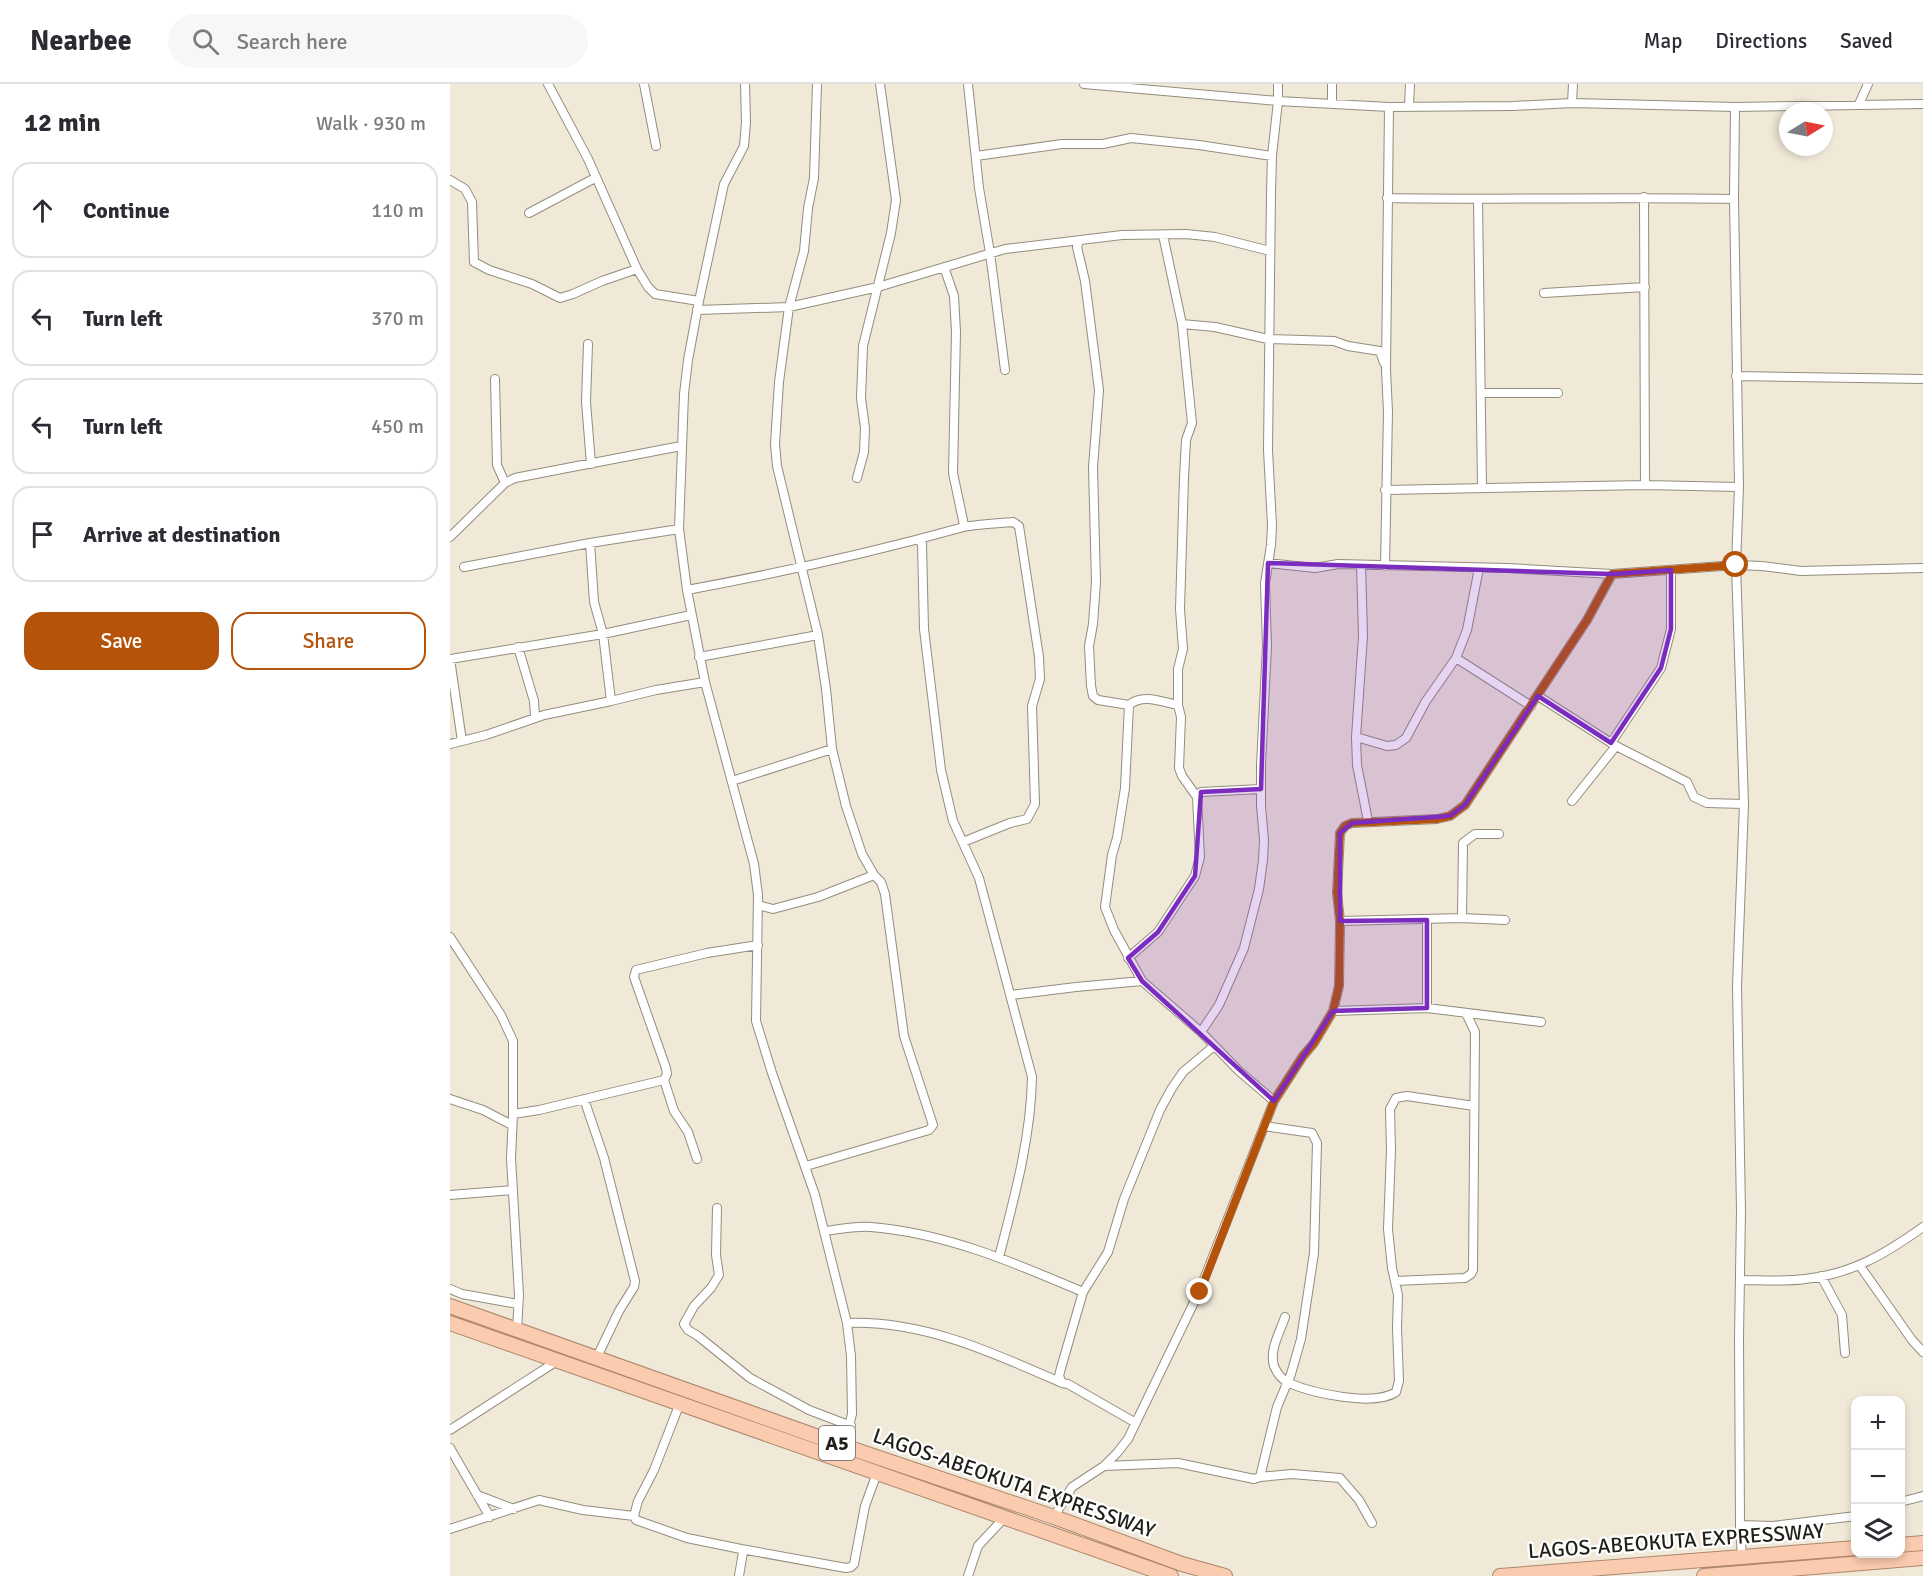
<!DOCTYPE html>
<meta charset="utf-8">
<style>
body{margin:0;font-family:Signika,sans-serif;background:#f7f7f7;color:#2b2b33}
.controls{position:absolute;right:18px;bottom:18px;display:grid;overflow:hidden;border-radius:12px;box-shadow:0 3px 9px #0003}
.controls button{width:54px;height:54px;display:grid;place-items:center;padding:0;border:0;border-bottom:2px solid #e1e1e2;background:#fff;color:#2b2b33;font:30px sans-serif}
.compass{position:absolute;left:1329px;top:18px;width:54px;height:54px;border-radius:50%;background:#fff;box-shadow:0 3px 9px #0003;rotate:80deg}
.stop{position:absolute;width:18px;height:18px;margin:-14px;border:4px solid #b45309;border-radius:50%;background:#fff}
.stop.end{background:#b45309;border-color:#fff;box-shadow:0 2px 6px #0008}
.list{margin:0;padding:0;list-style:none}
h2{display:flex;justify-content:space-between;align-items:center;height:78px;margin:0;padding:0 24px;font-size:26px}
h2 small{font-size:20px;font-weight:400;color:#7c7c81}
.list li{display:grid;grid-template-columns:39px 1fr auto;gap:18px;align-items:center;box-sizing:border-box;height:96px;margin:0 12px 12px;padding:0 12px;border:2px solid #e1e1e2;border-radius:18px}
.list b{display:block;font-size:22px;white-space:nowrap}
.list em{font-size:20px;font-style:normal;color:#7c7c81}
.actions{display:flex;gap:12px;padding:18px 24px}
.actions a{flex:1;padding:14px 0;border:2px solid #b45309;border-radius:18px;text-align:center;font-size:21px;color:#b45309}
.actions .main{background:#b45309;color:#fff}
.icon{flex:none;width:33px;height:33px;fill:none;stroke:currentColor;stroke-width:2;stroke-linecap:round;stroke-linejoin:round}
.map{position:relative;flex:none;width:1473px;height:1492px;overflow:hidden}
header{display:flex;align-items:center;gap:36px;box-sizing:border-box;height:84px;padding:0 30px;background:#fff;border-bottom:2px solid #e1e1e2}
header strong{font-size:28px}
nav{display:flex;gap:33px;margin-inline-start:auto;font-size:21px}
.search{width:420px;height:54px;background:#f7f7f7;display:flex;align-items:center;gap:15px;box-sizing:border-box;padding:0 21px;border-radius:33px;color:#7c7c81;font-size:22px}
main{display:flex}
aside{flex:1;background:#fff}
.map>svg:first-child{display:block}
</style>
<header>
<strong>Nearbee</strong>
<div class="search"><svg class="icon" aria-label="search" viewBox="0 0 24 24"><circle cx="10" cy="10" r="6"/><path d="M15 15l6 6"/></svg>Search here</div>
<nav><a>Map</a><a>Directions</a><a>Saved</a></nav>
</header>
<main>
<aside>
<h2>12 min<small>Walk · 930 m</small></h2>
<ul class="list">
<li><svg class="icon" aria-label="ahead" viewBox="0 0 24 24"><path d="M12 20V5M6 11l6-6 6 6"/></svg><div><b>Continue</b></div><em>110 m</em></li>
<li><svg class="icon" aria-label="left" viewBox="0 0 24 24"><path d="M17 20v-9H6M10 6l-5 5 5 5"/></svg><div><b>Turn left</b></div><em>370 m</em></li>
<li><svg class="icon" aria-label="left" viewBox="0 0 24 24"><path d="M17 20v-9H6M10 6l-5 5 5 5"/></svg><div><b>Turn left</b></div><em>450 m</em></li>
<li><svg class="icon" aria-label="arrive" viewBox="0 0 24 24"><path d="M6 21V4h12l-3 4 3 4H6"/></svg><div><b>Arrive at destination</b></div></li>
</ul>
<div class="actions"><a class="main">Save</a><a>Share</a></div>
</aside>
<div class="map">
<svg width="1473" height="1492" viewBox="0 0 1473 1492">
<rect width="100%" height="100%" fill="#f0e9d8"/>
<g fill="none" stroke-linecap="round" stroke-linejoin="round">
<defs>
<path id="minor" d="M 98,0 L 138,75 L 187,185 L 198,203 L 205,210 L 249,217
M 194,0 L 206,62
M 295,0 L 296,38 L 294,62 L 274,100 L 249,217 L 238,276 L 234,310 L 229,445 L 237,506 L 255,598 L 304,780 L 308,811 L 306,937 L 322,989 L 365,1111 L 397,1239 L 401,1272 L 402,1330 L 394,1362
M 518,0 L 529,104 L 540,169 L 555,286
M 634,0 L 828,17 L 828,0
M 1122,19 L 1123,0
M 882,20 L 882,0
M 1409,20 L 1418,0
M 959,22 L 960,0
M 1285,23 L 1284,115 L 1289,403 L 1286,481 L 1294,720 L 1287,902 L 1291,1127 L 1289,1254 L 1290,1441 L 1292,1474
M 526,72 L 612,60 L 653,60 L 681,54 L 749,61 L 822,72
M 0,96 L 15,105 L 22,118 L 24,178 L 39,186 L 82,200 L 110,214 L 123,210 L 152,197 L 187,185
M 1194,113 L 1195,401
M 937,114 C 1053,116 1168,113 1284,115
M 1028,116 L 1032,403
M 79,129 L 145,94
M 713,151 L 732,240 L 742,339 L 736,356 L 734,394 L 730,525 L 733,565 L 728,585 L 728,621 C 712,618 693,609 679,621 L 675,704 L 667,754 L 662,771 L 655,823 L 664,846 L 692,897 L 751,948 L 789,987 L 824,1017
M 629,157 L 627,163 L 635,197 L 649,306 L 643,383 L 646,498 L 643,540 L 639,562 L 641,602 L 643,612 L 648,616 L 679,621
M 494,183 L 504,212 L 506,248 L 503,389 L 514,441
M 1094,209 L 1195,203
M 247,226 L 339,223 L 428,203 L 555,165 L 672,151 L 736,150 L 765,153 L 820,167
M 732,240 L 765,243 L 818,255 L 884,257 L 898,262 L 930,267 L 934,279
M 138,260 L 136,318 L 141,380
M 1286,292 L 1473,295
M 45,295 L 47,381 L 55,399
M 1031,309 L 1108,309
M 407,394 L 414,368 L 415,344 L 411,314 L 413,262 L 441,149 L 446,116 L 430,0
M 935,406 L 1195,401 L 1289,403
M 0,453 L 55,399 L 65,394 L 231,362
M 469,456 L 472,460 L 474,545 L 491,686 L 503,737 L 529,794 L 582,993 C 581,1054 564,1115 549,1173
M 140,459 L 144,518 L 153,550 L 161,617
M 818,479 L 865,484 L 888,480 L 1057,484 L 1162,490 L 1286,481 L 1312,482 L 1351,487 L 1473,484
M 911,481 L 913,552 L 906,653 L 907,681 L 918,737
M 935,482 L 938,328 L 936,286 L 939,23
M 14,483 L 140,459 L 229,445
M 237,506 C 329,489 420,469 510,444 C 516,441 552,439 563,438 L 569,442 L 589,573 L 590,595 L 582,622 L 585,720 L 577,735 L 560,739 L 513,758
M 68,563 L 84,617 L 85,633
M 249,573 L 368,551
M 1006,574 L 1081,622
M 0,575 L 153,550 L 241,531
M 0,575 L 12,657
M 1088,612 L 1166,662 L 1237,698 L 1244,713 L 1257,719 L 1294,720
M 728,621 L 731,633 L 729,684 L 732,692 L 747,713
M 906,653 L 937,662 L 946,661 L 956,654 L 976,617 L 1006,574 L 1017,546 L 1029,484
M 1161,659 L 1211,584 L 1221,545 L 1221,486
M 0,660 L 36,651 L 94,631 L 161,617 L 206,606 L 255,598
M 282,697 L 382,665
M 1122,717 L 1166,662
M 308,821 L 323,825 L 368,813 L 424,791
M 1012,834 L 1013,759 L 1025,750 L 1049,750
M 977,836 L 977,924
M 890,837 L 1012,834 L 1055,836
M 0,853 L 51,931 L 63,957 L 63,1030 L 61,1074 L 69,1211 L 67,1246
M 678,874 L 708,848 L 745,792 L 750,773 L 747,713 L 751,708 L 811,705
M 561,911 L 626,903 L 692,897
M 883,927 L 977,924 L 1091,938
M 751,948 L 769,921 L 794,864 L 809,805 L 813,776 L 814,756 L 811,722 L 811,681 L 817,562 L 815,499 L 821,461 L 822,441 L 818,366 L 821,109 L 822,72 L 828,17 L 939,23 L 1063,22 L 1122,19 L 1285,23 L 1473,20
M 214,996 L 224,1027 L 238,1048 L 247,1075
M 0,1015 L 33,1026 L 62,1041
M 134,1015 L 154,1074 L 185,1197 L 184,1203 L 169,1227 L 147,1273
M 63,1030 L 89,1026 L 214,996 L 217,990 L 216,984 L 184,893 L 186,886 L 257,869 L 308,861
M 356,1082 L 479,1046 L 483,1041 L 454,952 L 435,810 L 431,798 L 424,791 L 412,770 L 396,722 L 382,665 L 376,605 L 368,551 L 327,382 L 325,360 L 329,298 L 339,223 L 354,167 L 358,124 L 364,94 L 367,0
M 0,1111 L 62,1106
M 267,1124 L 266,1171 L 269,1191 L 261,1204 L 244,1222 L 234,1240 L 238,1246 L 248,1252 L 300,1294 L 359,1326 L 401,1342
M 375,1147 C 390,1145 406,1142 421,1143 C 496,1149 565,1179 633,1208
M 1410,1182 L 1462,1256 L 1473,1268
M 1371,1192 L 1392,1231 L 1395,1269
M 1290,1196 C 1311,1196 1334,1198 1355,1195 C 1402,1190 1435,1170 1473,1143
M 945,1197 L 1015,1194 L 1021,1190 L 1023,1186 L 1025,948 L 1016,929
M 0,1205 L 12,1210 L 68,1220
M 835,1233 C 830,1248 819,1266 824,1282 C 827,1289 832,1296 839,1299 C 862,1309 924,1323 946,1308 L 949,1297 L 947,1244 L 948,1211 L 942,1184 L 938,1145 L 941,1066 L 940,1025 L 946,1014 L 957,1012 L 1024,1022
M 397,1239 C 473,1236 544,1269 612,1299
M 230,1319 L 204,1386 L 188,1417 L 184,1432 L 186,1436 L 237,1454 L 291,1465 L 293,1468 L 289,1492
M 686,1339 L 618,1300 L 612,1299 L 609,1292 L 611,1284 L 633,1208 L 658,1168 L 674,1115 L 710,1026 L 722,1004 L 733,988 L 764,962
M 0,1346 L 107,1277
M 0,1364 L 40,1433
M 654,1382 L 728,1379 L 804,1395 L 810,1393 L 827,1323 L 841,1290 L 851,1255 L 864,1169 L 867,1059 L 862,1049 L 814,1042
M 810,1393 L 842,1390 L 890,1394 L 909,1416 L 922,1439
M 27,1411 L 64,1425
M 1450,1418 L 1473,1412
M 604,1433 L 622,1403 L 654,1382 L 667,1369 L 678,1355 L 749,1208 L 824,1017 L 853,972 L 864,959 L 883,927 L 889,902 L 890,837 L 887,809 L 890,749 L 895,742 L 902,739 L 987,735 L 1000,732 L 1015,721 L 1137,536 L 1162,490
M 1290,1441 L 1323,1442 L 1406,1432
M 0,1445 L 89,1416 L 133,1426 L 184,1432
M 291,1465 L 396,1484 L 401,1483 L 404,1480 L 415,1422 L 427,1389
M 518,1492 L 528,1462 L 555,1433"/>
<path id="trunk" d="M 0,1222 L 394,1362 L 604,1433 L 732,1480 L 775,1492
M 0,1239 L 721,1492
M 1450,1461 L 1473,1459
M 1050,1492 L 1406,1464
M 1254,1492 L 1473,1474"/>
</defs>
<use href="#minor" stroke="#948d7e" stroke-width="10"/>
<use href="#trunk" stroke="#ad866d" stroke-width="16"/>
<use href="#minor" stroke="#fff" stroke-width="8"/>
<use href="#trunk" stroke="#facbae" stroke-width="14"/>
</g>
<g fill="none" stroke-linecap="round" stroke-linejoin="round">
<path stroke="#b45309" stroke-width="8" d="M 750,1208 L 824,1017 L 853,972 L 864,959 L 883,927 L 889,902 L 890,837 L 887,809 L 890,749 L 895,742 L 902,739 L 987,735 L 1000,732 L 1015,721 L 1137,536 L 1162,490 L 1286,481"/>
</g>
<path fill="#7b2cbf" fill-opacity="0.2" stroke="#7b2cbf" stroke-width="4.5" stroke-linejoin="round" d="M 818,479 L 1162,490 L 1221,486 L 1221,545 L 1211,584 L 1161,659 L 1088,612 L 1015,721 L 1000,732 L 902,739 L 890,749 L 890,837 L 977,836 L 977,924 L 883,927 L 824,1017 L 692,897 L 678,874 L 708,848 L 745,792 L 751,708 L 811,705 Z"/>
<g text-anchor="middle" stroke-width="4.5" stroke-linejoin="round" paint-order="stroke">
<rect fill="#fff" stroke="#64625e" stroke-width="1.5" x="369" y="1342" width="36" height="34" rx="4.5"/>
<g font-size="20" font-weight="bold" fill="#211f19">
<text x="387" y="1366">A5</text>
</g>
<g font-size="21" fill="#211f19" stroke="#fff">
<text transform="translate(564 1399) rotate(19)" y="7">LAGOS-ABEOKUTA EXPRESSWAY</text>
<text transform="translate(1226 1457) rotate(-4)" y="7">LAGOS-ABEOKUTA EXPRESSWAY</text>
</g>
</g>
</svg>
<div class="controls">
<button>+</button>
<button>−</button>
<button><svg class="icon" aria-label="layers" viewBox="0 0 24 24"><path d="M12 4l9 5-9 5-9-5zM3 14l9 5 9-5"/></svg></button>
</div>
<svg class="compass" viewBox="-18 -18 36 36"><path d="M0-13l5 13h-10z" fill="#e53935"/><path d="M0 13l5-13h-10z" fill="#7c7c81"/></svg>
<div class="stop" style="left:1286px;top:481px"></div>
<div class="stop end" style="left:750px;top:1208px"></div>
</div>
</main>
